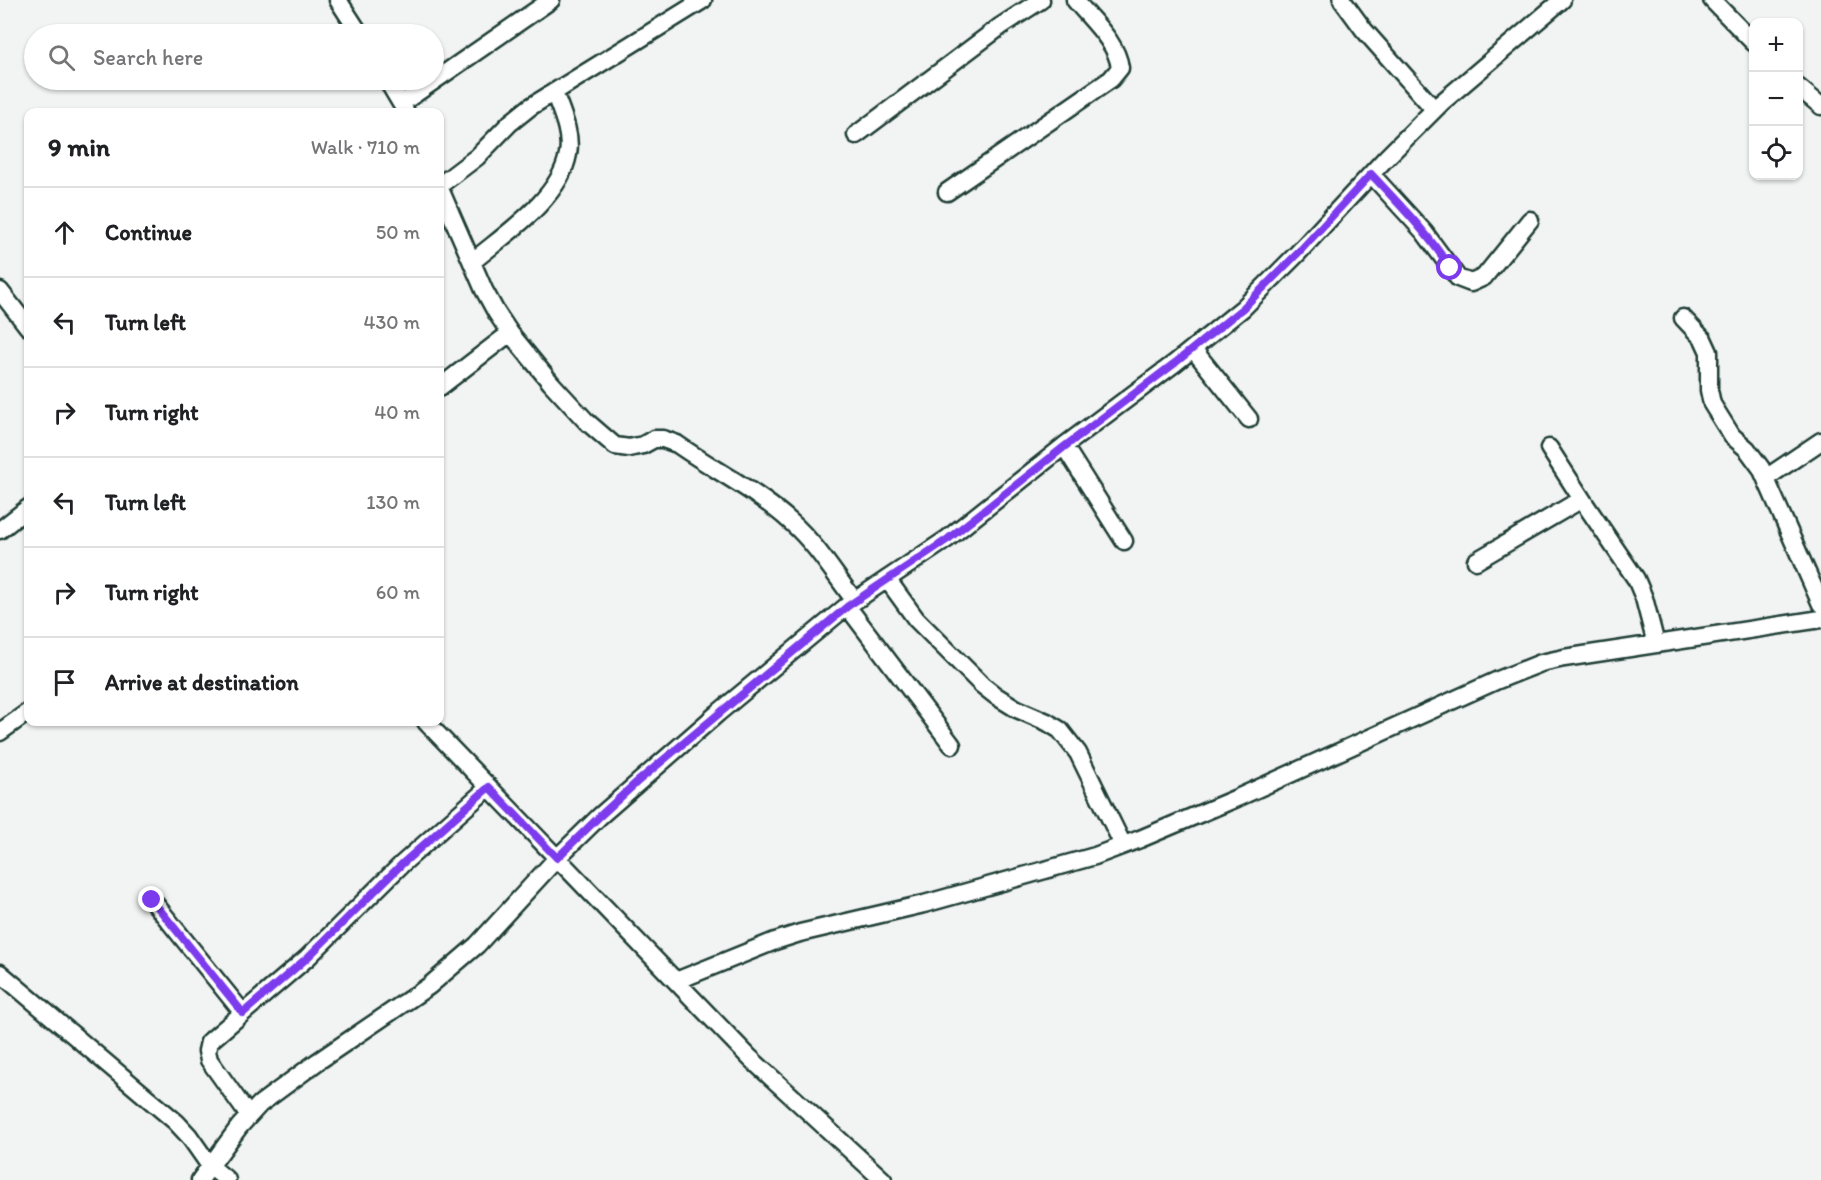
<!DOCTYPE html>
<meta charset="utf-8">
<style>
body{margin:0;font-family:Itim,sans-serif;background:#f2f2f2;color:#202124}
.controls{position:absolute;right:18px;top:18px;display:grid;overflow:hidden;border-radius:12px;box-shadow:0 2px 4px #0004}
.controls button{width:54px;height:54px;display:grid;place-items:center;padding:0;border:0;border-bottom:2px solid #e0e0e0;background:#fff;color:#202124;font:30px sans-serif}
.stop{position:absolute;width:18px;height:18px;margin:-14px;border:4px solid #7c3aed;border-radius:50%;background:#fff}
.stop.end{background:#7c3aed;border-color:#fff;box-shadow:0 2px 6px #0008}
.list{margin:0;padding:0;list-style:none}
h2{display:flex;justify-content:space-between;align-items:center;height:78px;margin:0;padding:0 24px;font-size:26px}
h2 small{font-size:20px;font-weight:400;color:#757577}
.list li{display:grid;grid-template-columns:39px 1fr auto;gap:18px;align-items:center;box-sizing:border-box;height:90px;padding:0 24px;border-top:2px solid #e0e0e0}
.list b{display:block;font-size:22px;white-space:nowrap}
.list em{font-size:20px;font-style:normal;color:#757577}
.icon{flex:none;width:33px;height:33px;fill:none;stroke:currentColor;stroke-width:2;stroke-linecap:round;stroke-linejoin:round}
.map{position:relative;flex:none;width:1821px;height:1180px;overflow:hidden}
.search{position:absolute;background:#fff;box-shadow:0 2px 4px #0004;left:24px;top:24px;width:420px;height:66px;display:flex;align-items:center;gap:15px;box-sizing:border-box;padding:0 21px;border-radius:33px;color:#757577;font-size:22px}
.panel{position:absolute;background:#fff;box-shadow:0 2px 4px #0004;left:24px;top:108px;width:420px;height:618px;border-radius:12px}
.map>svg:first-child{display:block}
</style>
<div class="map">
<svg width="1821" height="1180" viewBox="0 0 1821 1180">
<rect width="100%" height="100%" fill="#f2f3f3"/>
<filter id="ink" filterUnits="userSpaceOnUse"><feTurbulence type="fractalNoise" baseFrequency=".0167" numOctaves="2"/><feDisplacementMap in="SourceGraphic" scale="12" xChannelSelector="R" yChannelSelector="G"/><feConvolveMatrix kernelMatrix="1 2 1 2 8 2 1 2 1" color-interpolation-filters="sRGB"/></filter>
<g filter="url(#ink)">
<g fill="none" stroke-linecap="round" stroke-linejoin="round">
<defs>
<path id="minor" d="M 338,0 L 360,34
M 1342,0 L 1364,30 L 1434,109
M 1712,0 L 1754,43
M 387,80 L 406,112
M 1798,87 L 1821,106
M 402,103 L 551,0
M 856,135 L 1001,26 L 1041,0
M 1371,174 L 1424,232 L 1458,278 L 1471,283 L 1484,277 L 1530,220
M 440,185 L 477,157 L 510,123 L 530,107 L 703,0
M 440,189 L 484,290 L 496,312 L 510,333 L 551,383 L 586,421 L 615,446 L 629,448 L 643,445 L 654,439 L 663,439 L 677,444 C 714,470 757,491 791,522 C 817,545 834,574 855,601
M 947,192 L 1111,79 L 1120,68 C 1117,42 1091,20 1075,0
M 472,262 C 505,234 560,199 568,154 C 572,134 561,111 554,92
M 0,291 L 28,327
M 1683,318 L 1703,339 L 1709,352 L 1709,390 L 1712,404 L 1732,436 L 1747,449 L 1761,468 L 1821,604
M 1193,349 L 1249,419
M 440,387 L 510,333
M 1064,446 L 1124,541
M 1549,448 L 1587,507 L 1636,579 L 1644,598 L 1656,644
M 1766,478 L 1821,441
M 0,530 L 28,508
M 1476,561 L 1582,499
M 887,579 L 916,619 L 982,685 L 996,696 L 1017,709 L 1047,722 L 1060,730 L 1078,753 L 1123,845
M 847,606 L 952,745
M 426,722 L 750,1058 L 883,1180
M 0,732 L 28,712
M 152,900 L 243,1013
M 0,973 L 176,1122 L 189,1136 L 210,1166 L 227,1180
M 676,981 L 775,941 L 800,933 L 924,904 L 1095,856 L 1140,839 L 1237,798 L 1498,680 L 1541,663 L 1564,658 L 1821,619
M 249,1116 L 209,1060 L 207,1051 L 209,1042 L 307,958 L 402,864 L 489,787
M 200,1180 L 239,1127 L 260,1104 L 317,1062 L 429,986 L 477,945 L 557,858 L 600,816 L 718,713 L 847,606 L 947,539 L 1064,446 L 1175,363 L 1243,308 L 1297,254 L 1386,158 L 1441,103 L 1562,0"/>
</defs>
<use href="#minor" stroke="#1f3d34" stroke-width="21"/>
<use href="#minor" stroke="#fff" stroke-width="16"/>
</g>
</g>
<g fill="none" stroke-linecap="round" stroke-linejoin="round" filter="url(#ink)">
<path stroke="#7c3aed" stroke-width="8" d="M 152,900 L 243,1013 L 307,958 L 402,864 L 489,787 L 557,858 L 600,816 L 637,782 L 848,606 L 948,539 L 1064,447 L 1175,363 L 1243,308 L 1297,254 L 1371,174 C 1399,204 1428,233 1450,268"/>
</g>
</svg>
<div class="controls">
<button>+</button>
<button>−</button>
<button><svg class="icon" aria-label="locate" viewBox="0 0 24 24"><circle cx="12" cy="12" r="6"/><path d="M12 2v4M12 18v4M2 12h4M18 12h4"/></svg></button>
</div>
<div class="stop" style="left:1450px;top:268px"></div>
<div class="stop end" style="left:152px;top:900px"></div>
<div class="search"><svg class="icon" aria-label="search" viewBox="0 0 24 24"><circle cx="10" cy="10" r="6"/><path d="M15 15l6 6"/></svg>Search here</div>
<section class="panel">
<h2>9 min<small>Walk · 710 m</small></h2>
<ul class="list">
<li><svg class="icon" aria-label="ahead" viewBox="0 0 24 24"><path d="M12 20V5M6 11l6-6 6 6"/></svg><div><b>Continue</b></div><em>50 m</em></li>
<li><svg class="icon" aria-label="left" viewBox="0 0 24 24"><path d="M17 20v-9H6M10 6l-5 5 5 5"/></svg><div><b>Turn left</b></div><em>430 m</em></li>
<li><svg class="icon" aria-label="right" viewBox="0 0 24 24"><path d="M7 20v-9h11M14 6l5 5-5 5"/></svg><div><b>Turn right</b></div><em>40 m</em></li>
<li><svg class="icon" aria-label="left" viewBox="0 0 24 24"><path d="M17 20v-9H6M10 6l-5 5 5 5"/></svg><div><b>Turn left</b></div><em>130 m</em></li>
<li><svg class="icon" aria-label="right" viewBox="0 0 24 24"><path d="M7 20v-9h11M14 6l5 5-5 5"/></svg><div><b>Turn right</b></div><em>60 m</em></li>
<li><svg class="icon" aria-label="arrive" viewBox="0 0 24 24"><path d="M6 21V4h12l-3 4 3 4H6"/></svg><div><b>Arrive at destination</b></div></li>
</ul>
</section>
</div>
